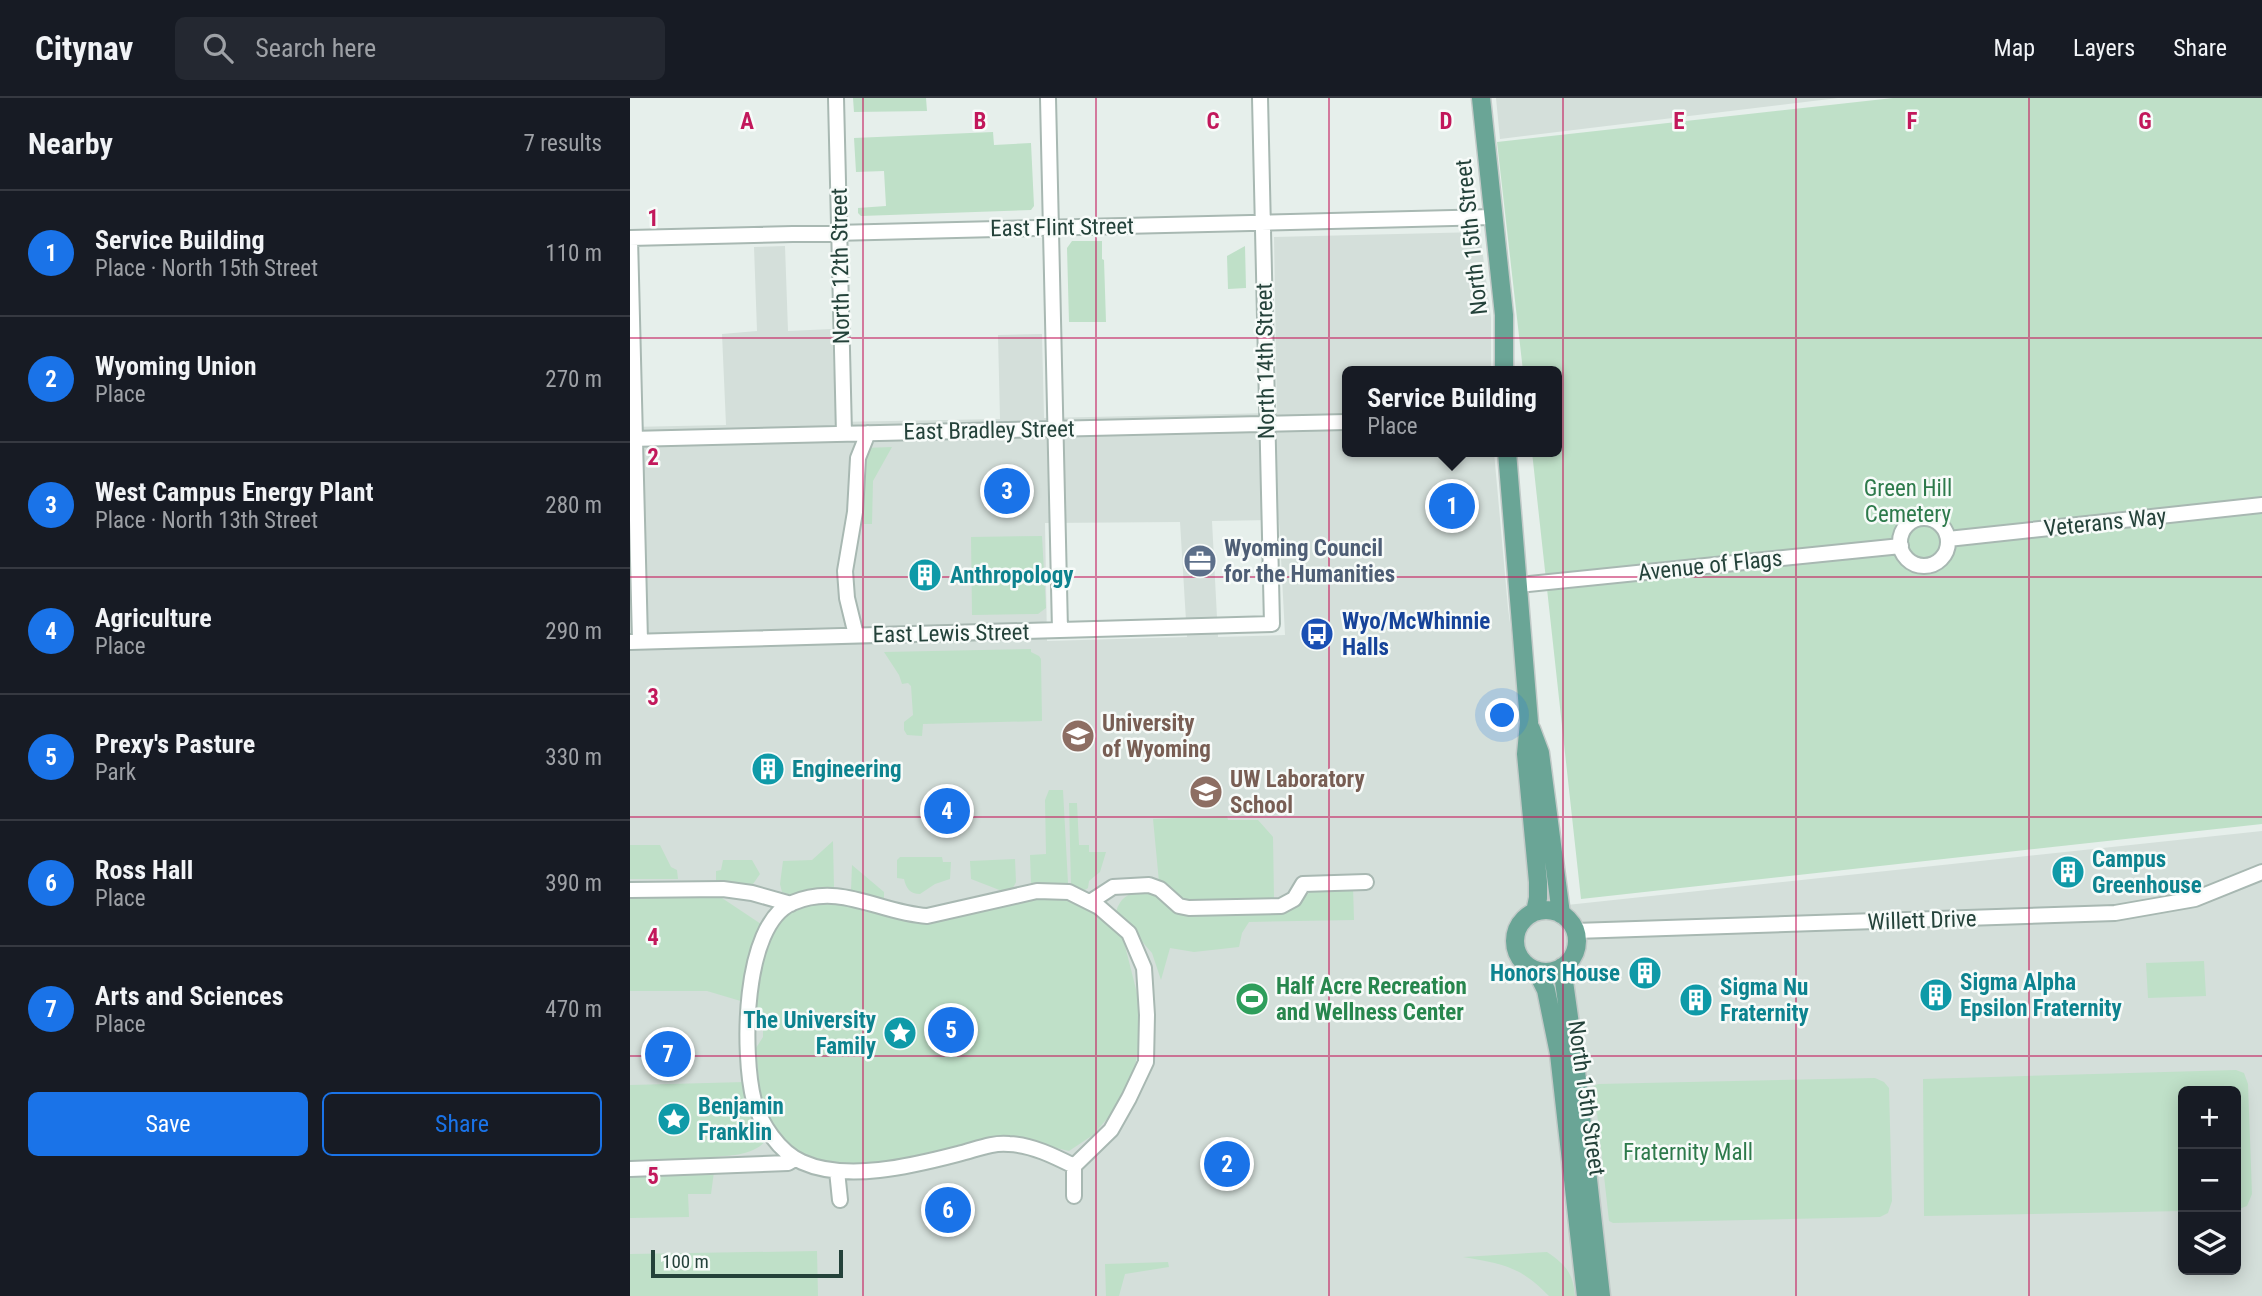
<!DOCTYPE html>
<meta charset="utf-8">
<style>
body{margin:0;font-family:"Roboto Condensed",sans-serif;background:#242831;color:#f1f3f6}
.controls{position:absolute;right:21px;bottom:21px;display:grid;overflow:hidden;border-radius:10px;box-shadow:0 4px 18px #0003}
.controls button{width:63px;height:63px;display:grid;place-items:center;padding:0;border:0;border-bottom:2px solid #363941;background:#171b24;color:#f1f3f6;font:35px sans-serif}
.scale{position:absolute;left:21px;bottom:18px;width:192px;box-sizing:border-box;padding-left:7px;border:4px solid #24423a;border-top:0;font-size:19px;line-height:24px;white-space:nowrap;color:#24423a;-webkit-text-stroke:5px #f7fbf9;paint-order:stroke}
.you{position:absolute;left:873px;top:618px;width:24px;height:24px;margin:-18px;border:5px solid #fff;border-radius:50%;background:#1a73e8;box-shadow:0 0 0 10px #1a73e833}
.badge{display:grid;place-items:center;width:46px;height:46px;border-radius:50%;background:#1a73e8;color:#fff;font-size:23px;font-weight:700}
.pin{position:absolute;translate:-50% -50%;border:4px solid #fff;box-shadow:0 2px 7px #0006}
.popup{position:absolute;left:712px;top:268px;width:220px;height:91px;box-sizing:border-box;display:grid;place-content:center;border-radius:10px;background:#171b24;filter:drop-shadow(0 2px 5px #0005);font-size:23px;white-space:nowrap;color:#9ea1a6}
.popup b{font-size:26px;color:#f1f3f6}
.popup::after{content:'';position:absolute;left:50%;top:100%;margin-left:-14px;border:14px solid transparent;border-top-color:#171b24}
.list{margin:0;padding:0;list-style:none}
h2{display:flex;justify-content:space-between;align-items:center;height:91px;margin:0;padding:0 28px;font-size:30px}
h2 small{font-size:23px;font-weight:400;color:#9ea1a6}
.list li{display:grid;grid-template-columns:46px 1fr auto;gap:21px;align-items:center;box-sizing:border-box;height:126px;padding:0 28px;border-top:2px solid #363941}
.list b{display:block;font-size:26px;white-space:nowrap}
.list p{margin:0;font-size:23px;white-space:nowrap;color:#9ea1a6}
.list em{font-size:23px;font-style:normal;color:#9ea1a6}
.actions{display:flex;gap:14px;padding:21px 28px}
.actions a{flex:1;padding:16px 0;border:2px solid #1a73e8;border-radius:10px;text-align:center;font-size:24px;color:#1a73e8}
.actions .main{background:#1a73e8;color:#fff}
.icon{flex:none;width:38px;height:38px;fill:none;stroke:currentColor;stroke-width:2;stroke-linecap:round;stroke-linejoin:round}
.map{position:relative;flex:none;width:1632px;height:1198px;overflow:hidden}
header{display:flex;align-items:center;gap:42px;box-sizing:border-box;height:98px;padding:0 35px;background:#171b24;border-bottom:2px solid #363941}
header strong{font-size:33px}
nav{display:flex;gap:38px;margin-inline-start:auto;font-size:24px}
.search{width:490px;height:63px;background:#242831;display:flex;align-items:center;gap:18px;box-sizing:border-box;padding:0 24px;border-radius:10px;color:#9ea1a6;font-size:26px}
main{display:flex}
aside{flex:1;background:#171b24}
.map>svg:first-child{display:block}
</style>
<header>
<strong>Citynav</strong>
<div class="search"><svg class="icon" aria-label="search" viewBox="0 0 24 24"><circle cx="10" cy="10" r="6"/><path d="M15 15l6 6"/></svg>Search here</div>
<nav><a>Map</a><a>Layers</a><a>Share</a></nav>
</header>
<main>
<aside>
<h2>Nearby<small>7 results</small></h2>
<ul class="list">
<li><span class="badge">1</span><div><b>Service Building</b><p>Place · North 15th Street</p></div><em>110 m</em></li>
<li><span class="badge">2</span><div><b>Wyoming Union</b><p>Place</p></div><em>270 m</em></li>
<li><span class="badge">3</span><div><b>West Campus Energy Plant</b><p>Place · North 13th Street</p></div><em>280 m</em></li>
<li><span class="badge">4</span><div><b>Agriculture</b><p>Place</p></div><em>290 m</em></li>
<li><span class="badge">5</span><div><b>Prexy's Pasture</b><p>Park</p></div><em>330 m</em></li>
<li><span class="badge">6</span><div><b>Ross Hall</b><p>Place</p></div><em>390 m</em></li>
<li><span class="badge">7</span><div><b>Arts and Sciences</b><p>Place</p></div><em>470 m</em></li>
</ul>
<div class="actions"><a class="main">Save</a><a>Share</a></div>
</aside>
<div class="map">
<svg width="1632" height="1198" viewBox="0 0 1632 1198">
<rect width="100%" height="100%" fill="#e6efeb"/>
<path fill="#d4dfda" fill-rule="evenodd" d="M 866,0 L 1208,0 L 870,41 Z
M 850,134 L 861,220 L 861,273 L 717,273 L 717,354 L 864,354 L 878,510 L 918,809 L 1632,733 L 1632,1198 L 0,1198 L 0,329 L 96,327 L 92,236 L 127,233 L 124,149 L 155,148 L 158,233 L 202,231 L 206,324 L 370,321 L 368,237 L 412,236 L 414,320 L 647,315 L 644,139 ZM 649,422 L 655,537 L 588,539 L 582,423 ZM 550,424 L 557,539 L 417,543 L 415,425 ZM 1553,993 L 1606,993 L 1606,1172 L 1553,1172 Z"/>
<path fill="#bfe0c8" d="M 223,0 L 296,0 L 297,13 L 224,14 Z
M 1263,0 L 1632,0 L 1632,726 L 951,801 L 902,354 L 927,354 L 927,273 L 893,273 L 867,44 Z
M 363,34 L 364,47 L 401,45 L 404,108 L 401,112 L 231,118 L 228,115 L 228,110 L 256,108 L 254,73 L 226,74 L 224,40 Z
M 442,143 L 472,143 L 472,161 L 474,162 L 476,224 L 439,224 L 437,150 Z
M 615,148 L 616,190 L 598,191 L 597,158 Z
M 262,349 L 243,383 L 242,426 L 234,426 L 233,350 Z
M 412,438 L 416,510 L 408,516 L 342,517 L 341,439 Z
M 401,551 L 401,554 L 409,558 L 411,561 L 412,623 L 293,626 L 292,638 L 277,637 L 274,632 L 274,624 L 283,617 L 281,588 L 278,585 L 272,586 L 269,577 L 254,554 Z
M 419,692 L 433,692 L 438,785 L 401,786 L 400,757 L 416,756 L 415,702 Z
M 439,705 L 447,705 L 449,747 L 459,747 L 459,754 L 476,754 L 470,774 L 459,783 L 458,790 L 455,792 L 441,787 Z
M 597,718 L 598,722 L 628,722 L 643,739 L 644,800 L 556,803 L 529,784 L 523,721 Z
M 203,743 L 204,790 L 164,798 L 152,794 L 150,786 L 153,763 L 182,762 Z
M 0,747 L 30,747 L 41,769 L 47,772 L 48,781 L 0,781 Z
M 270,759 L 312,759 L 313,764 L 321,764 L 320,781 L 305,786 L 290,796 C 280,796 276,790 274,781 L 267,780 L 267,762 Z
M 385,761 L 386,784 L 382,792 L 372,793 L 341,781 L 340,763 Z
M 93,762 L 122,762 L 130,776 L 123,786 L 86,787 L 86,773 L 91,772 Z
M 222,767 L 254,794 L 254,803 L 221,792 Z
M 723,788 L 724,822 L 619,824 L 612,835 L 609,849 L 564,854 L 540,850 L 531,882 L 522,855 L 486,814 C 493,788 518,792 536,803 L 667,806 L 681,793 Z
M 86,796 L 131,826 L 114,904 L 77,893 L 0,893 L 0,797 Z
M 411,799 L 447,802 L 474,821 L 493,840 L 509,903 L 508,950 L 504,975 L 482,1015 L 463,1037 L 439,1053 L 384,1040 L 262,1066 L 193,1065 L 175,1059 L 155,1044 L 143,1030 L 130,995 L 126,950 L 133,939 L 133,925 L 126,913 L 126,890 L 131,856 L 153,818 L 189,804 L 214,804 L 276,823 L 311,823 Z
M 1574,863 L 1576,898 L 1518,900 L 1516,865 Z
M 1606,972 L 1614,975 L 1618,986 L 1622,1096 L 1617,1108 L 1606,1112 L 1606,993 L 1553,993 L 1553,1113 L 1294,1118 L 1293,981 Z
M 1245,980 L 1254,984 L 1259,990 L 1262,1103 L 1258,1115 L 1250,1119 L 983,1125 L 979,1123 L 964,988 L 968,986 Z
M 116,984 L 137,1041 C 125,1057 104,1057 86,1059 L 81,1096 L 58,1096 L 59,1119 L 0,1120 L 0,987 Z
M 187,1153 L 188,1198 L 0,1198 L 0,1156 Z
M 917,1154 C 936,1167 943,1175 945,1198 L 919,1198 C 890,1168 873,1166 833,1159 Z
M 538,1164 L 539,1169 L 495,1176 L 489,1198 L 476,1198 L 475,1166 Z"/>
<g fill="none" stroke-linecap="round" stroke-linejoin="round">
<defs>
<path id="minor" d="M 206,0 L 214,336
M 418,0 L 430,532
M 0,140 L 863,119
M 0,140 L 10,543
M 0,341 L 717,324
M1270 444a24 24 0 1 1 48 0a24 24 0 1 1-48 0Z
M 1318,441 L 1632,407
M 889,487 L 1271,448
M 226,537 L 217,500 L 215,473 L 225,414 L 228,360 L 238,335
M 0,544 L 642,526 L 630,0
M 0,792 L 93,791 L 122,795 L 161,806
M 460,804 L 483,789 L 519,787 L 530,791 L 549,808 L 559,810 L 651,808 L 664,801 L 673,786 L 736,784
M 945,833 L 1485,815 L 1565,801 L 1632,774
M 0,1071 L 158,1065 L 165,1061
M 207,1073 L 210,1102
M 444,1098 L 444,1068 C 424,1058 402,1047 379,1046 C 362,1044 345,1052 328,1056 C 282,1068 216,1084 172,1064 C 149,1054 131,1026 124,1003 C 112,957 112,827 162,805 C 211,784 249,815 297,818 L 407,793 L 439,794 L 469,809 L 499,835 L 514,870 L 517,917 L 516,964 L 499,1000 L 481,1032 L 444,1068"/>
<path id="major" d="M 851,0 L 874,217 L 874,273
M 877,354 L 899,624 L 896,656 L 908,784 L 908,800 L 905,814
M 901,631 L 910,655 L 931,816
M885 843a31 31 0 1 1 62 0a31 31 0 1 1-62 0Z
M 932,869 L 944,955 L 971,1198
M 906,872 L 916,892 L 929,956 L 956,1198"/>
</defs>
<use href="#minor" stroke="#a8b8b2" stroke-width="18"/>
<use href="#major" stroke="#c2cac8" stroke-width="21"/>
<use href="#minor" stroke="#fff" stroke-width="14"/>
<use href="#major" stroke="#6aa596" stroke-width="18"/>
</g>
<path fill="none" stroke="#c2185b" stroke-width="2" stroke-opacity="0.55" d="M 233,0 L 233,1198M 466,0 L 466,1198M 699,0 L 699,1198M 933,0 L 933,1198M 1166,0 L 1166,1198M 1399,0 L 1399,1198M 0,240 L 1632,240M 0,479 L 1632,479M 0,719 L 1632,719M 0,958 L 1632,958"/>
<defs>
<symbol id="office-disc" viewBox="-11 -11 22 22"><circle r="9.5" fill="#5c6f8a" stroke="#f7fbf9"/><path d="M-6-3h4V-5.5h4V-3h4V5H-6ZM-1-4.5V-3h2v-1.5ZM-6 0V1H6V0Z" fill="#fff"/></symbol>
<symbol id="building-disc" viewBox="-11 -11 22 22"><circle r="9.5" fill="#0f9aa8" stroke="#f7fbf9"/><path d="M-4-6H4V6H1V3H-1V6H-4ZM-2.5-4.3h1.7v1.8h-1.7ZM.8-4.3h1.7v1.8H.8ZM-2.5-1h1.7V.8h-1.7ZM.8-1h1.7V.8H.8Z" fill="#fff"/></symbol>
<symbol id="bus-disc" viewBox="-11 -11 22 22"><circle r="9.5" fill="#1a4fb4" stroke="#f7fbf9"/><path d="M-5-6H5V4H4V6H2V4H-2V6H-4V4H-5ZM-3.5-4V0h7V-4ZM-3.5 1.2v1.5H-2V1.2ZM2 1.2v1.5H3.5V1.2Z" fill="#fff"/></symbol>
<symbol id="university-disc" viewBox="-11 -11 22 22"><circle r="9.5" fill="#8d6e63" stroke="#f7fbf9"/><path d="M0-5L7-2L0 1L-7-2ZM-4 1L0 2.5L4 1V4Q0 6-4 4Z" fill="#fff"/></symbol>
<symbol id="school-disc" viewBox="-11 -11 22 22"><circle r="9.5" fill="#8d6e63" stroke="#f7fbf9"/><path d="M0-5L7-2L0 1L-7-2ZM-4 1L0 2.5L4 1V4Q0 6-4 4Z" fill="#fff"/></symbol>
<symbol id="stadium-disc" viewBox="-11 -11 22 22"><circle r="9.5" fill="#2e9e5b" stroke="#f7fbf9"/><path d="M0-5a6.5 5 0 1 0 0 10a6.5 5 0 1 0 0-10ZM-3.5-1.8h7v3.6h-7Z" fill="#fff"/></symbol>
<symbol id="sight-disc" viewBox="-11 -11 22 22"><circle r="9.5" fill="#0f9aa8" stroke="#f7fbf9"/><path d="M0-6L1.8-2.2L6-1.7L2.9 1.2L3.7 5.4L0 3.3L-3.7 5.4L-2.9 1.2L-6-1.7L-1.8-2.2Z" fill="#fff"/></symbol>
</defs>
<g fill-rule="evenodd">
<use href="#office-disc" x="551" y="444" width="38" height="38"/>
<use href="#building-disc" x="276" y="458" width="38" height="38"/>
<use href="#bus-disc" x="668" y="517" width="38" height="38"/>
<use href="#university-disc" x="429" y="619" width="38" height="38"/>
<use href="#building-disc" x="119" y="652" width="38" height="38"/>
<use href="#school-disc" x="557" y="675" width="38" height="38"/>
<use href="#building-disc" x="1419" y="755" width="38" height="38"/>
<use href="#building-disc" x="996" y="856" width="38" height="38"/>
<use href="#building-disc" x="1287" y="878" width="38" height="38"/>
<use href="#stadium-disc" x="603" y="882" width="38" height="38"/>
<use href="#building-disc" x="1047" y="883" width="38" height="38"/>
<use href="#sight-disc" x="251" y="916" width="38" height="38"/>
<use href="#sight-disc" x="25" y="1002" width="38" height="38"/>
</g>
<g text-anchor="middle" stroke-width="5" stroke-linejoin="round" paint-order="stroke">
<g font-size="23" fill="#24423a" stroke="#f7fbf9">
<text transform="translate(432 129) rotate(-1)" y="8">East Flint Street</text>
<text transform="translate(841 139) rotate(-96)" y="8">North 15th Street</text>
<text transform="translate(210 168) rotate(-91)" y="8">North 12th Street</text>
<text transform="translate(635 263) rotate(-91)" y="8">North 14th Street</text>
<text transform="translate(359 332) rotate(-1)" y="8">East Bradley Street</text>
<text transform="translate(1475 424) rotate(-6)" y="8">Veterans Way</text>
<text transform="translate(1080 467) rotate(-6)" y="8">Avenue of Flags</text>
<text transform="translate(321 535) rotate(-1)" y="8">East Lewis Street</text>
<text transform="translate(1292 822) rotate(-2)" y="8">Willett Drive</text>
<text transform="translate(957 1000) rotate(82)" y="8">North 15th Street</text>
</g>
<g font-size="23" fill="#2d7a4b" stroke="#f7fbf9">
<text x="1278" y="398">Green Hill<tspan x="1278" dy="26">Cemetery</tspan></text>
<text x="1058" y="1062">Fraternity Mall</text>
</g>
<g font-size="23" font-weight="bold" fill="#4e5e75" stroke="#f7fbf9" text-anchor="start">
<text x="594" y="458">Wyoming Council<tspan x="594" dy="26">for the Humanities</tspan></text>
</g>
<g font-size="23" font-weight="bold" fill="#0d838f" stroke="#f7fbf9" text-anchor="start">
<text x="320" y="485">Anthropology</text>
<text x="162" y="679">Engineering</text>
<text x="1462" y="769">Campus<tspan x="1462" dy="26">Greenhouse</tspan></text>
<text x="990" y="883" text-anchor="end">Honors House</text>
<text x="1330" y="892">Sigma Alpha<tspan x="1330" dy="26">Epsilon Fraternity</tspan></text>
<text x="1090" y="897">Sigma Nu<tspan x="1090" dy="26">Fraternity</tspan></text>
<text x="246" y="930" text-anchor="end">The University<tspan x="246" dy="26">Family</tspan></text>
<text x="68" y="1016">Benjamin<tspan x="68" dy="26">Franklin</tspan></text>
</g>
<g font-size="23" font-weight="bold" fill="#164399" stroke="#f7fbf9" text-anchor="start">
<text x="712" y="531">Wyo/McWhinnie<tspan x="712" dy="26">Halls</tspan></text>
</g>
<g font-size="23" font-weight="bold" fill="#785e54" stroke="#f7fbf9" text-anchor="start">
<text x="472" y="633">University<tspan x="472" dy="26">of Wyoming</tspan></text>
<text x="600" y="689">UW Laboratory<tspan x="600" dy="26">School</tspan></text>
</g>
<g font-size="23" font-weight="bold" fill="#27864d" stroke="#f7fbf9" text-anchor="start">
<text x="646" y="896">Half Acre Recreation<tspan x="646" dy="26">and Wellness Center</tspan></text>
</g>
</g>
<g font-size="23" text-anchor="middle" font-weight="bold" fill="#c2185b" stroke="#f7fbf9" stroke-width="5" stroke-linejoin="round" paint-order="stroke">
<text x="117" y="31">A</text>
<text x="350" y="31">B</text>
<text x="583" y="31">C</text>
<text x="816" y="31">D</text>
<text x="1049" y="31">E</text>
<text x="1282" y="31">F</text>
<text x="1515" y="31">G</text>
<text x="23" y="128">1</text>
<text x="23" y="367">2</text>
<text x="23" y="607">3</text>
<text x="23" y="847">4</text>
<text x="23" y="1086">5</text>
</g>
</svg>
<div class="controls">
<button>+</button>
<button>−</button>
<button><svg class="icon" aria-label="layers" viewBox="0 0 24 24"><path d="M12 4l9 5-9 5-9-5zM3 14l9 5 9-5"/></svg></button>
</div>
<div class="scale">100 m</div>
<div class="you"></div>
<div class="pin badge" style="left:822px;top:408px">1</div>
<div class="popup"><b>Service Building</b>Place</div>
<div class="pin badge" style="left:597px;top:1066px">2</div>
<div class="pin badge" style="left:377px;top:393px">3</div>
<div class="pin badge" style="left:317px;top:713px">4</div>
<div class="pin badge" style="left:321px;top:932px">5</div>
<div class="pin badge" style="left:318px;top:1112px">6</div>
<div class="pin badge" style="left:38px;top:956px">7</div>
</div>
</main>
